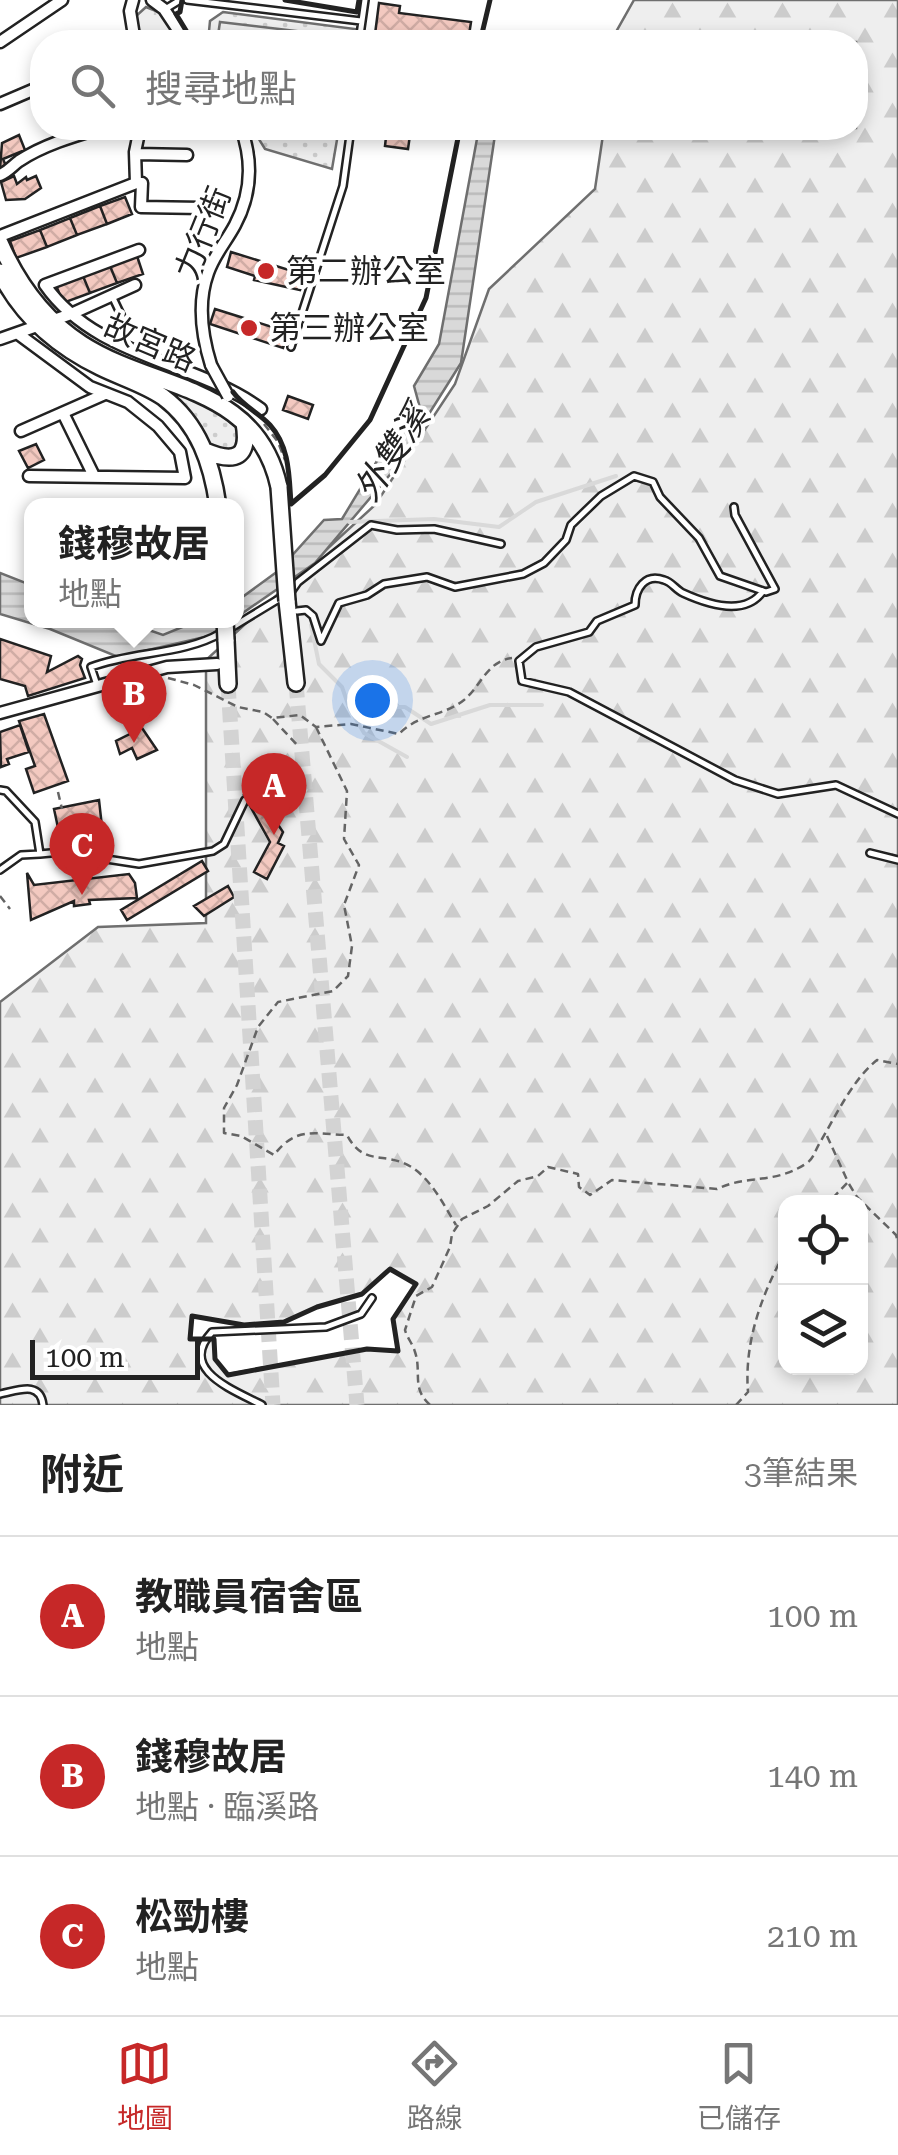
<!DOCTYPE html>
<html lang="zh-TW">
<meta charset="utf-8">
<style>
body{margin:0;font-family:"Roboto Serif","Noto Sans TC",serif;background:#f6f6f6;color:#222}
.controls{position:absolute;right:30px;bottom:30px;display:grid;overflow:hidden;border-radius:20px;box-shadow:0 5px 15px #0003}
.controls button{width:90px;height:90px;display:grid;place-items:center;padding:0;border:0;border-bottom:2px solid #e0e0e0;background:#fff;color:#222;font:50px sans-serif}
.scale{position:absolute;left:30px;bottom:25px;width:170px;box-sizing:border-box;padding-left:10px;border:5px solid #222;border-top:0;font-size:28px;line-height:35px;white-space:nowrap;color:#222;-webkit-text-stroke:8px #fff;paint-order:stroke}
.you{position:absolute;left:372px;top:700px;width:35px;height:35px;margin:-25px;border:8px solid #fff;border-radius:50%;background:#1a73e8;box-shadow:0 0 0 15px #1a73e833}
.badge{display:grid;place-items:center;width:65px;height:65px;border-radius:50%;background:#c62828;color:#fff;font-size:32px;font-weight:700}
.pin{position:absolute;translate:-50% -82px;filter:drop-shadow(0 2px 5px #0008)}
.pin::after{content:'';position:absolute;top:52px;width:35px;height:30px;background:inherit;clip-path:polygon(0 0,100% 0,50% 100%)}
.popup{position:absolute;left:24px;top:498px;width:220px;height:130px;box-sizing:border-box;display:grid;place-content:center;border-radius:20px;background:#fff;filter:drop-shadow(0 2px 8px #0005);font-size:32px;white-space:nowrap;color:#767676}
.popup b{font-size:38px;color:#222}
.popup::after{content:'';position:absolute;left:50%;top:100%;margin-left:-20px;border:20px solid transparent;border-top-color:#fff}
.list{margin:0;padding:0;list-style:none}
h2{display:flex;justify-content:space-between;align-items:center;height:130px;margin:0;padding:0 40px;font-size:42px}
h2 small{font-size:32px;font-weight:400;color:#767676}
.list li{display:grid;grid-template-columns:65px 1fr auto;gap:30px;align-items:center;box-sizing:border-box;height:160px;padding:0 40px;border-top:2px solid #e0e0e0}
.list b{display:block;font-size:38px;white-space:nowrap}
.list p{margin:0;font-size:32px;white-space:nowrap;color:#767676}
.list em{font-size:32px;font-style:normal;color:#767676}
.icon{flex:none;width:55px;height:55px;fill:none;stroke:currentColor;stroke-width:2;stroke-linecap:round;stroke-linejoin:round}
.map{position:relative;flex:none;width:898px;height:1405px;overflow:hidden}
.search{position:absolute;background:#fff;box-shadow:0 5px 15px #0003;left:30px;right:30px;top:30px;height:110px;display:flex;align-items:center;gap:25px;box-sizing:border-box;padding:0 35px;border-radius:40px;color:#767676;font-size:38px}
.sheet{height:610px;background:#fff}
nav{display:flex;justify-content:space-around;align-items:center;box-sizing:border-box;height:140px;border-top:2px solid #e0e0e0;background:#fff;font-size:28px;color:#767676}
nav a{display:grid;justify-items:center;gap:5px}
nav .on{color:#c62828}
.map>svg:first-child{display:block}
</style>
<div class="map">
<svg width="898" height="1405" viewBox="0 0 898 1405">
<defs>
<pattern id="grass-dots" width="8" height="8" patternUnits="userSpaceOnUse" patternTransform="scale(2.5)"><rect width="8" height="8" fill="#eee"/><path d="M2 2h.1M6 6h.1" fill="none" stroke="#ccc" stroke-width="1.8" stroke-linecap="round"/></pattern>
<pattern id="forest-firs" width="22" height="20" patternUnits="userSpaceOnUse" patternTransform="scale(2.5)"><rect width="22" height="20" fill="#eee"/><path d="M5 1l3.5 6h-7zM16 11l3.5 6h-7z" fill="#ccc"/></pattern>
<pattern id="park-crowns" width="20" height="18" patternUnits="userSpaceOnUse" patternTransform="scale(2.5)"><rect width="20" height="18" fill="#eee"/><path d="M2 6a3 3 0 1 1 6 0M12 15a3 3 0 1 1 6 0" fill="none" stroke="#ccc"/></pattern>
<pattern id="water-rules" width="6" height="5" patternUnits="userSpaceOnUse" patternTransform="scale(2.5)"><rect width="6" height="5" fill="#d9d9d9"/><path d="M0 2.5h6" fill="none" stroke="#bababa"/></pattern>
<pattern id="building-cross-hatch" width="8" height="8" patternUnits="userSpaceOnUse" patternTransform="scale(2.5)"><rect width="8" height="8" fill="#f3c9c0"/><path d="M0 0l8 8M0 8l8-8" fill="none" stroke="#d0aca5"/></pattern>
</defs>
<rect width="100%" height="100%" fill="#fff"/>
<path fill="url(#grass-dots)" stroke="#6f6f6f" stroke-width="2.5" d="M 223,12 L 355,29 L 353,42 L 208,42 L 210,21 Z
M 252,128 L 339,128 L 332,169 L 265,149 Z
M 155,383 C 187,395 218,409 242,433 L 236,453 L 212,449 L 199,427 Z"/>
<path fill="url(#forest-firs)" stroke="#6f6f6f" stroke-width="2.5" fill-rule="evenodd" d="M 634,0 L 898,0 L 898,1405 L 0,1405 L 0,1002 L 98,927 L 206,923 L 206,660 L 375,505 L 455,384 L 489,289 L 595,189 L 604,128 L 856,128 L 856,42 L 615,42 L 616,32 ZM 786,1202 L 860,1202 L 860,1368 L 786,1368 ZM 390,1270 L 416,1284 L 393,1319 L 398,1351 L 367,1349 L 228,1374 L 215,1359 L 214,1339 L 191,1339 L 192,1316 L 244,1325 L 284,1322 L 317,1307 L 362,1294 Z"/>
<path fill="url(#park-crowns)" stroke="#6f6f6f" stroke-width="2.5" d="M 146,7 L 161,13 L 183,42 L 137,42 L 135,17 Z"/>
<path fill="#ededed" stroke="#6f6f6f" stroke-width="2.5" d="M 220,22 L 347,37 L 346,42 L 217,42 Z"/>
<path fill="url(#water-rules)" stroke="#6f6f6f" stroke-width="2.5" d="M 479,128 L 496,128 L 461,363 L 393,471 L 315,563 L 237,617 L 237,601 L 278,571 L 324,520 L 342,519 L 386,446 L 420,408 L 414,386 L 439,344 Z
M 0,573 L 31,585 L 32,620 L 123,621 L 163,635 L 197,621 L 231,621 L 209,636 L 118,657 L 50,629 L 0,614 Z"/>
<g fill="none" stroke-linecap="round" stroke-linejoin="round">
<path stroke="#d9d9d9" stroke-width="4" d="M 349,522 L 434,519 L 499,527 L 536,502 L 616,476
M 311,625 L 319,664 L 342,687 L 349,707 L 405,707 L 431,724 L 490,705 L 542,705
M 349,707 L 364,733 L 407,757"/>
</g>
<path fill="url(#building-cross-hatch)" stroke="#222" stroke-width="2.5" d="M 379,3 L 400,6 L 399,13 L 471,22 L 468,42 L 396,36 L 395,42 L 374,42 Z
M 387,128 L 411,128 L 408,149 L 385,146 Z
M 19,135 L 25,150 L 3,159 L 6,166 L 0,169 L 2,143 Z
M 14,176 L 17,184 L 26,177 L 27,180 L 36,176 L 41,188 L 25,199 L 6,200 L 1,182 Z
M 125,197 L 132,214 L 107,224 L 100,206 Z
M 100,206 L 107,224 L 77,235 L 70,218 Z
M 70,218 L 77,235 L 47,247 L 40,230 Z
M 40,230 L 47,247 L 16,258 L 10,241 Z
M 231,252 L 305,275 L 300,290 L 254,280 L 255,276 L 227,267 Z
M 137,256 L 143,274 L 117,283 L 110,266 Z
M 110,266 L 117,283 L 90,293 L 83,276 Z
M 83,276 L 90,293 L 63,303 L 56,285 Z
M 215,309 L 288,332 L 283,348 L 210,324 Z
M 288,396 L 313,405 L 308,419 L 283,410 Z
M 36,444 L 44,460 L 28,468 L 19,451 Z
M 0,639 L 51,656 L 47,672 L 78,656 L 82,659 L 80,665 L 85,678 L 28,696 L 25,686 L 0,679 Z
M 44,714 L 68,781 L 34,793 L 26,769 L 35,766 L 19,721 Z
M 20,725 L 29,752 L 7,759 L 9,764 L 1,767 L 0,732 Z
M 142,728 L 157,750 L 137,759 L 132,748 L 120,754 L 116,741 Z
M 255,790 L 283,832 L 278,843 L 284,846 L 267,879 L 254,872 L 270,842 L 244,795 Z
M 99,800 L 103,836 L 60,837 L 54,809 Z
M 202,861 L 208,871 L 127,920 L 121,910 Z
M 27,873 L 34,885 L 129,874 L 135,883 L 137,898 L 89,900 L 90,904 L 74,906 L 74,901 L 31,920 Z
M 228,886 L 234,897 L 204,916 L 194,906 Z"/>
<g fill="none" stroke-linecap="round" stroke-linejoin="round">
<path stroke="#d3d3d3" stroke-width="15" stroke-dasharray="15 8" stroke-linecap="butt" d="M 296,683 L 357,1405
M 228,684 L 273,1405"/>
<defs>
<path id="service" d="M 187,0 L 361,21
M 167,8 L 180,0
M 359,42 L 365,0
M 113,298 L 123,319
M 291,347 L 343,186 L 351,128
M 763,591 C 745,617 707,604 683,593 C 676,590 672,582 664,580 C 645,573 635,589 635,605 L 597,621 L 589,632 L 536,647 L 519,661 L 522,681 L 569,692 L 735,780 L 778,794 L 836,785 L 898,814
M 291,592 L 298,582 L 371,525 L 397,530 L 434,529 L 501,544
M 297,611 L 306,610 L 313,616 L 321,641 L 339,603 L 367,595 L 384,584 L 427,577 L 455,587 L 523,574 L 544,563 L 566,540 L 571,525 L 601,496 L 634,476 L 653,482 L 660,497 L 699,538 L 720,576 L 766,592 L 775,589 L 735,515 L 734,507
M 231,628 L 282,597
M 97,685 L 91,667 C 133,651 183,655 221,633
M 0,790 L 6,791 L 35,822 L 40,854 L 21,855 L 0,870
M 870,853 L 898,860
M 40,854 L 61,852 L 139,864 L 213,851 L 224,844 L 245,800
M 0,1394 C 17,1391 40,1380 43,1405
M 262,1405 C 234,1390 177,1370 212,1332 L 326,1327 L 361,1314 L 372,1298"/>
<path id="minor" d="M 133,0 L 130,11 L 135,42
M 152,0 L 164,9 L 186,42
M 0,42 L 62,0
M 0,104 L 42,86
M 137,154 L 187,155
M 0,175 C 9,171 12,166 19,161 C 43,145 74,136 101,128
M 136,183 L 142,183 L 141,207 L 202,208
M 136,183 L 135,152 L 140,128
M 0,236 L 136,183
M 139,250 L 45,285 C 96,358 194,360 261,409
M 17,333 L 90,387 L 128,402 L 158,426 L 180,452 L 185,478 L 29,476
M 0,339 L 71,314 L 135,285
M 211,365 C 202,336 197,303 208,273 C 214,255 226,242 235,225 C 252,193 253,161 241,128
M 63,413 L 93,474
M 21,431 L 105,394
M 0,713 L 167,667 L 217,664"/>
<path id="secondary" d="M 0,243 C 18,284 43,319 82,344 C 155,391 257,384 279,487
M 0,272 C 21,315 57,346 100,367 C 120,377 144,384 163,397 C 199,424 212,464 218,506
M 205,451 C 236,464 250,457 244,423
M 287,601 L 296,683
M 226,640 L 228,684"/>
</defs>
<use href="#service" stroke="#222" stroke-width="10"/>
<use href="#minor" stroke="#222" stroke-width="15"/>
<use href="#secondary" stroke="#222" stroke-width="20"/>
<path stroke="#646464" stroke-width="2.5" stroke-dasharray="8 5" stroke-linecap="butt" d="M 264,424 L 278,442 L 285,460
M 168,678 L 194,685 L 238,707 L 263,712 L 272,718 L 300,715 L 316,727 L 351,724 L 399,734 C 418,714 444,716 464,700 C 481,686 487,661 512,658
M 273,719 L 299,747
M 316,727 L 347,791 L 344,839 L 359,865 L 344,905 L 352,946 L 348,976 L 333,991 L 278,1002 L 258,1027 L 237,1085 L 224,1108 L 224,1133 L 241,1136 L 274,1155 C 296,1126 314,1134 347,1135 C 364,1168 386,1150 413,1168 C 432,1181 444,1205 456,1225
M 58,792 L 62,809
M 0,896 L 10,909
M 827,1136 L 848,1182 L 829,1202
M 849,1184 L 857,1197 L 896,1235 L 898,1242
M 430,1405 C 411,1388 422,1372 415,1352 C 413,1344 407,1338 405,1330 L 416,1296 L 432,1287 L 450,1247 L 452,1234 L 462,1219 L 488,1206 L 518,1181 L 538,1176 L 548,1167 L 578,1174 L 579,1187 L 590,1195 L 612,1180 L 717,1189 C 748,1174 774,1185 807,1163 C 814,1158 815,1151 819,1144 C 836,1116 852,1080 877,1060 L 898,1064
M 736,1405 L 748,1392 C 744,1341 762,1294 786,1250"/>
<use href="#service" stroke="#fff" stroke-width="5"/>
<use href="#minor" stroke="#fff" stroke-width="10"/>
<use href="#secondary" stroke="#fff" stroke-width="15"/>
<defs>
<path id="minor-bridge" d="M 211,365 L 228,396"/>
<path id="secondary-bridge" d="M 279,487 L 287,601
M 225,620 L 226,640"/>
</defs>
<use href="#minor-bridge" stroke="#222" stroke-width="15" stroke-linecap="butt"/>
<use href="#secondary-bridge" stroke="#222" stroke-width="20" stroke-linecap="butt"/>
<use href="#minor-bridge" stroke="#fff" stroke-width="10"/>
<use href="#secondary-bridge" stroke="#fff" stroke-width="15"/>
<path stroke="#222" stroke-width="5" d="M 182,0 L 180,12 L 176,14 L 193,42
M 285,0 L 357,12 L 359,0
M 480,42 L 490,0
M 233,392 C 243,406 259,413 270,425 C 290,447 289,477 291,504 L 325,475 L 370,420 L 426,298 L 460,128
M 390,1269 L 416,1284 L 393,1319 L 398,1351 L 367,1349 L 228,1375 L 215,1359 L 214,1339 L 190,1339 L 192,1316 L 244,1325 L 284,1322 L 317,1307 L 362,1294 Z"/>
</g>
<g fill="#c62828" stroke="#fff" stroke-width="4">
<circle cx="266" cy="271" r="10"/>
<circle cx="249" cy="328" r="10"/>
</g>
<g text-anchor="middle" stroke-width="8" stroke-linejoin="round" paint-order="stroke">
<g font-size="32" fill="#222" stroke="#fff">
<text transform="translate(203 233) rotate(-68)" y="11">力行街</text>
<text transform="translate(150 343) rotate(23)" y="11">故宮路</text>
</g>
<g font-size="32" fill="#222" stroke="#fff" text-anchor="start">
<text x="286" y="282">第二辦公室</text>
<text x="269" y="339">第三辦公室</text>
</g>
<g font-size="35" font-style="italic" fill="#222" stroke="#fff">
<text transform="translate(392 453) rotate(-57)" y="12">外雙溪</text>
</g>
</g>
</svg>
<div class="controls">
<button><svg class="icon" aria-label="locate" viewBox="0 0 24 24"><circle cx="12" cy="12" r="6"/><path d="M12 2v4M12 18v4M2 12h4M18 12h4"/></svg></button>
<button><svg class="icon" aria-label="layers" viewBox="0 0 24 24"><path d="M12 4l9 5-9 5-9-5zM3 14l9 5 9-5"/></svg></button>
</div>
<div class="scale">100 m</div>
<div class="you"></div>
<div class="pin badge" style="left:274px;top:835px">A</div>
<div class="pin badge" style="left:134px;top:743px">B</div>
<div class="popup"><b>錢穆故居</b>地點</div>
<div class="pin badge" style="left:82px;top:895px">C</div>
<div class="search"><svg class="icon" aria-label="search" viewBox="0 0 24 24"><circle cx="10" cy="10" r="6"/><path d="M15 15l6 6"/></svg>搜尋地點</div>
</div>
<section class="sheet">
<h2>附近<small>3筆結果</small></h2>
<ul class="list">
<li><span class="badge">A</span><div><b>教職員宿舍區</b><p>地點</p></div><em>100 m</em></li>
<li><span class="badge">B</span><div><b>錢穆故居</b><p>地點 · 臨溪路</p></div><em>140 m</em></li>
<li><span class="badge">C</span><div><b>松勁樓</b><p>地點</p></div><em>210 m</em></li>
</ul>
</section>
<nav>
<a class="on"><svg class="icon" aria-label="map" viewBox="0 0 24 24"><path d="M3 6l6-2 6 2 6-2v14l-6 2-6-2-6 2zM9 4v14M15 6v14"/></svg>地圖</a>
<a><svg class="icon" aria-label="directions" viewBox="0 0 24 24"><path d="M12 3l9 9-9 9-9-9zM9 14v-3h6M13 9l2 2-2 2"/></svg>路線</a>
<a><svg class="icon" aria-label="saved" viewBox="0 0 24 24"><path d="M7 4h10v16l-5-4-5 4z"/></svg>已儲存</a>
</nav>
